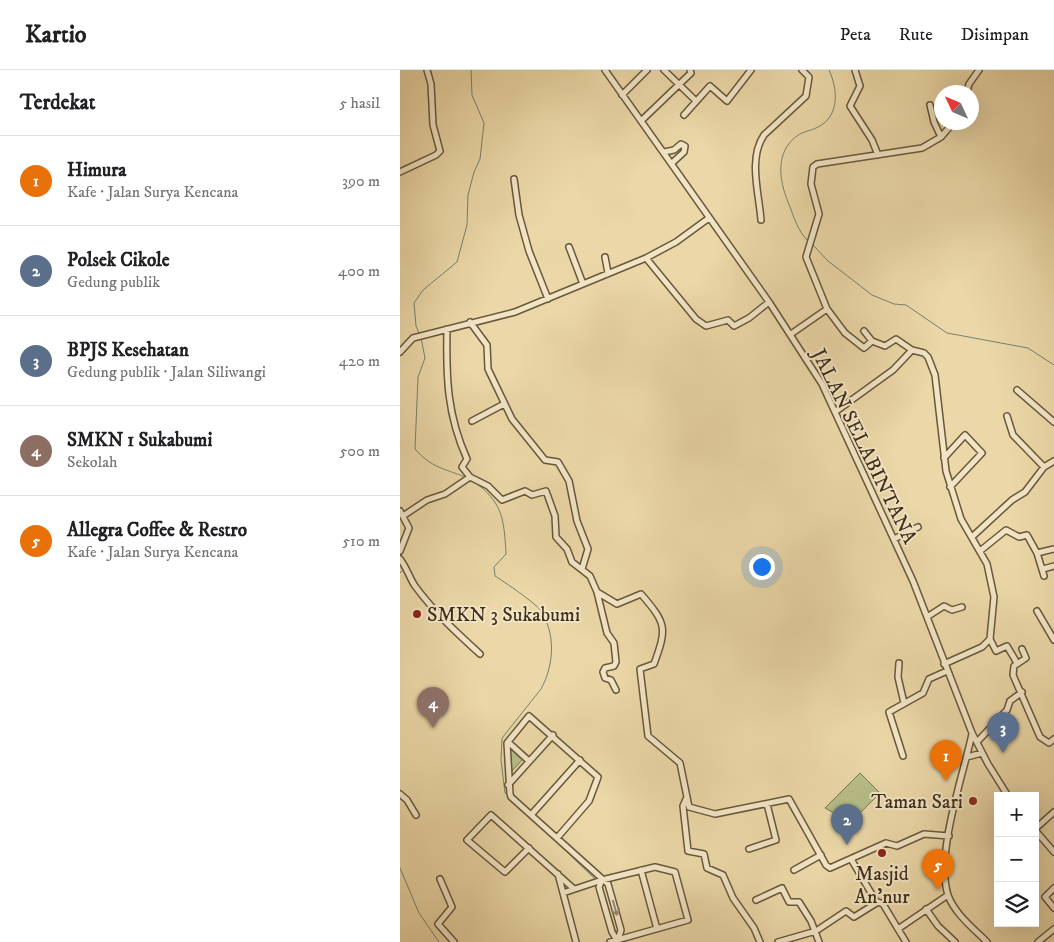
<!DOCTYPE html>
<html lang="id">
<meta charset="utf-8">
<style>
body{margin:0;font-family:"IM FELL DW Pica",serif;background:#f6f6f6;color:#202124}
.controls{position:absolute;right:15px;bottom:15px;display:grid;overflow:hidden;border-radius:0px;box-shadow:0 5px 20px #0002}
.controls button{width:45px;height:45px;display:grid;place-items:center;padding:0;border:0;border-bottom:1px solid #e0e0e0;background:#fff;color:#202124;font:25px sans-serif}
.compass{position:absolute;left:534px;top:15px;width:45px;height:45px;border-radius:50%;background:#fff;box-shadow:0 5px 20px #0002;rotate:314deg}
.you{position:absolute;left:361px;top:496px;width:18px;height:18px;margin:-12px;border:4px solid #fff;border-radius:50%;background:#1a73e8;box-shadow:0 0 0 8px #1a73e833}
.badge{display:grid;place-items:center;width:32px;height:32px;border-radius:50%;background:#0b8043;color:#fff;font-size:16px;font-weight:700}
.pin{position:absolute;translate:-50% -41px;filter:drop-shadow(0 1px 2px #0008)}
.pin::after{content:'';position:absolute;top:26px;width:18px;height:15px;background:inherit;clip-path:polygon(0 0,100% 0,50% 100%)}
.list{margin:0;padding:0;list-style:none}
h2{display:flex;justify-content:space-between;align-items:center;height:65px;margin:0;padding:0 20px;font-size:21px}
h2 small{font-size:16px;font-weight:400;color:#757577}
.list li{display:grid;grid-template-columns:32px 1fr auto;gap:15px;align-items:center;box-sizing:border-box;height:90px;padding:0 20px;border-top:1px solid #e0e0e0}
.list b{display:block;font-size:19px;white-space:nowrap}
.list p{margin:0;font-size:16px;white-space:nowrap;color:#757577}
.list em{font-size:16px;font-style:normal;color:#757577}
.icon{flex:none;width:28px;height:28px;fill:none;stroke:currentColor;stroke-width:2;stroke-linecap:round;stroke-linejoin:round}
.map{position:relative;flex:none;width:654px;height:872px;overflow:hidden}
header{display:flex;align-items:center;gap:30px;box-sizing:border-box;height:70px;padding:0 25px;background:#fff;border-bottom:1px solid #e0e0e0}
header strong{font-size:24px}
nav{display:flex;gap:28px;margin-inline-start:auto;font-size:18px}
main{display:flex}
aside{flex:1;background:#fff}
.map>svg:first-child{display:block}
</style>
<header>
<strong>Kartio</strong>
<nav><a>Peta</a><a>Rute</a><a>Disimpan</a></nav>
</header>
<main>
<aside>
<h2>Terdekat<small>5 hasil</small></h2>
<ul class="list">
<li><span class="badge" style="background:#e8710a">1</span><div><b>Himura</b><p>Kafe · Jalan Surya Kencana</p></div><em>390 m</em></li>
<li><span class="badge" style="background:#5c6f8a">2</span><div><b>Polsek Cikole</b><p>Gedung publik</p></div><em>400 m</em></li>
<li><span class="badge" style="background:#5c6f8a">3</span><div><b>BPJS Kesehatan</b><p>Gedung publik · Jalan Siliwangi</p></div><em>420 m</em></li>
<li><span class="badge" style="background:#8d6e63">4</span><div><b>SMKN 1 Sukabumi</b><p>Sekolah</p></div><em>500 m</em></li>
<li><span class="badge" style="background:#e8710a">5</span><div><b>Allegra Coffee &amp; Restro</b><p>Kafe · Jalan Surya Kencana</p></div><em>510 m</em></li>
</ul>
</aside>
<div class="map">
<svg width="654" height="872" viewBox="0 0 654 872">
<rect width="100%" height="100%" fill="#ebd7a7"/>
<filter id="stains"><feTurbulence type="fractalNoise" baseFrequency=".004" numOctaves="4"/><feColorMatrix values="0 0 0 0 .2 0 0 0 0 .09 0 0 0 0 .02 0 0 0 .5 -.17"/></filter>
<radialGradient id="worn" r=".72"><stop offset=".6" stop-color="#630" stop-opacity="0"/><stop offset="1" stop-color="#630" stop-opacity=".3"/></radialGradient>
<path fill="#b6be88" stroke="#7a7650" d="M 110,676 L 124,688 L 112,701 Z
M 460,703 L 480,723 L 451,752 L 425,738 Z"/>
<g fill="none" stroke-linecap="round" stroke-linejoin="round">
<path stroke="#74826f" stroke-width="1" d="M 409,172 C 397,161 394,146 388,132 C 379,110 375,82 397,66 C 403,61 411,61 418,57 C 440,46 438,19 429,0
M 412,174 L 428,191 L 472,225 L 494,234 L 506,235 L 547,263 L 628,278 L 654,295
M 20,265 L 16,256 L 14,233 L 23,220 L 57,192 L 67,155 L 68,125 L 74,102 L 80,89 L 84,53 L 72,25 L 71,0
M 21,268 L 25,288 L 18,307 L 15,379 C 32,398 43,398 65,407
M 73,411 C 103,432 104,449 106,484 L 94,497 L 95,506 C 103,511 137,534 141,541 C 156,565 154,595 141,619 L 102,668 L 101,690 L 105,723 L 109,726
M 0,503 L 4,499
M 139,755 L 195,809
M 0,798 L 19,843 L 39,872
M 202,816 L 216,863"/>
<defs>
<path id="minor" d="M 205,0 L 369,232 L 422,314 L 513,511 L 572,663 L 588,694 L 608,726
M 264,0 L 296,31
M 455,0 L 460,16 L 450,36 L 472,70 L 478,85
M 567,22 L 569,14 L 579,0
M 222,25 L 247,0
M 530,35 L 534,52 L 541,67
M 284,45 L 310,16 L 327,31 L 351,0
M 241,51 L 291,3 L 290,0
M 264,82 L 274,80 L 281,74 L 285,76 L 284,82 L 272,93
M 0,102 L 36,85 L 40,81 L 33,55 L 31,14 L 27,0
M 114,109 L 119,145 L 129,181 L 148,229
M 361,150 C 359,123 348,89 364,65 L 406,26 L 409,7 L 402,0
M 169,177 L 183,214
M 205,187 L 208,203
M 246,188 L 296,249 L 306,256 L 328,250 L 334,256 L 349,248 L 369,232
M 427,239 L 445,263 L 464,278 L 472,271 L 464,261
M 70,252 L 87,275 L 88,299 L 112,349 L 145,390 L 158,392 L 169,411 L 177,451 L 188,479 L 182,499
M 47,259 C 46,307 47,345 67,389 L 62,397 L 70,407 L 88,416 L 102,430 L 125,421 L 132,425 L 146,421 L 155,446 L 156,467 L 167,479 L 172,492 L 190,506 L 197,522 L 217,534 L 241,524 C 267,554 267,558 254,594 L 240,599 L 248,666 L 280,693 L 289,737 L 315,744 L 389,729 L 426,795 L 430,798 L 486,773 L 497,776 L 524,764 L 549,766
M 391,264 L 427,239 L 406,187 L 419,144 L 411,114 L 413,97 L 417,94 L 522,78 L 541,67 L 554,52
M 512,280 L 524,283 L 528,287 L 535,305 L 546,401 L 561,449 L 587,494 L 594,527 L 590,569 L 582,577 L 544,594
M 0,282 L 13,268 L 115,242 L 246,188 L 276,172 L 309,148
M 617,320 L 654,352
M 435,342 L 493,300 L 512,280 L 496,269 L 485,276 L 472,271
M 607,346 L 613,365 L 644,397
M 72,351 L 104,334
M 544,388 L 565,365 L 582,383 L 550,417
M 0,441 L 9,458 L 0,481
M 3,446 L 27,430 L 45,424 L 70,407
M 573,466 L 612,430 L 625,422 L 644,397 L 654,391
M 494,469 L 518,457
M 580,481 L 606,460 L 619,467 L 627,465 L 637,483 L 644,506
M 637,483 L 654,479
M 0,489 C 7,498 9,507 15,516 C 34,542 57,563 80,584
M 643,499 L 654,496
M 197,522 L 207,563 L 214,573 L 216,592 L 214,596 L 205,598 L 203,602 L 205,608 L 211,610 L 216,620
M 637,541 L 654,570
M 527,547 L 544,536 L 552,540 L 562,537
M 590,569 L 596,581 L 607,576 L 617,593
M 622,579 L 626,588 L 614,596 L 613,605 L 640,667 L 649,673 L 654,669
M 499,593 L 498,607 L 504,633
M 572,664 C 563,706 535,785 548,825 C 554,843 574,859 587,872
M 108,672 L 129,691
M 577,672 L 607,640 L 610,631 L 622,622
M 503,686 L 489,642 L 523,623 L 529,609 L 547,601
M 567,687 L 582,683
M 108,715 L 153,665
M 0,724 L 7,730 L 16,745
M 286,729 L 283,736 L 288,781 L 304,784 L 307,798 L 323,805 L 333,828 L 354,858 L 360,872
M 131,745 L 180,690
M 635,759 L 654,742
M 635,760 L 654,782
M 157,768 L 189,731 L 198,707 L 129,646 L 107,673 L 110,724 L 111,727 L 208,814 L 221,860 L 218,870
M 129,778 L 105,802 L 67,770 L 91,745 L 174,819
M 349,779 L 376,770 L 367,734
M 451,789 L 477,833
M 241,800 L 257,859
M 394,800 L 421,785
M 158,804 L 176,872
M 40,809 L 52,837 L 38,854 L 54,872
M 202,810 L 199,817 L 212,862 L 218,872
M 654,818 L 645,827 L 654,838
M 163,823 L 202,810 L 255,797 L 275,802 L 288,850 L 210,872
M 356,830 L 382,818 L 389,832 L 399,832 L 411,851 L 419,872
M 526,839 L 538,856 L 555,872
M 498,859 L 506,872
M 378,872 L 416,861 L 446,841 L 454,847 L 478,832 L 483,834 L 498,859 L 548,825
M 638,872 L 654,859"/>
</defs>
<use href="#minor" stroke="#68583c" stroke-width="8"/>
<use href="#minor" stroke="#f2e5c6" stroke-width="5"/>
</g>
<defs><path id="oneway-shaft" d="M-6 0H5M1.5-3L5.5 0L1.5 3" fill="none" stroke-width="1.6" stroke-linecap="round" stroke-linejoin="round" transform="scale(1.25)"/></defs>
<use stroke="#988970" href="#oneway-shaft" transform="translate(215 838) rotate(74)"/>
<g fill="#8f2418" stroke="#f2e5c6" stroke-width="2">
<circle cx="17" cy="544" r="5"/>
<circle cx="573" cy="731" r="5"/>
<circle cx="482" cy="783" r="5"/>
</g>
<g text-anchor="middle" stroke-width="4" stroke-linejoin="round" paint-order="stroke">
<g font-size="20" fill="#3d2d19" stroke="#f2e5c6">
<text transform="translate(465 376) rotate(64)" y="7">JALAN SELABINTANA</text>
</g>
<g font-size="20" fill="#3d2d19" stroke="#f2e5c6" text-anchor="start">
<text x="27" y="551">SMKN 3 Sukabumi</text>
<text x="563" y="738" text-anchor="end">Taman Sari</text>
<text x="482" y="810" text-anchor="middle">Masjid<tspan x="482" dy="23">An’nur</tspan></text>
</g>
</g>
<rect width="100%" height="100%" filter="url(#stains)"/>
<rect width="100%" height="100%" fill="url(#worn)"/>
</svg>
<div class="controls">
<button>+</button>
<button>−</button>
<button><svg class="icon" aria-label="layers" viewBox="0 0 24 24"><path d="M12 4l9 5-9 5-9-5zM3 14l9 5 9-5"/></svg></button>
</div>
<svg class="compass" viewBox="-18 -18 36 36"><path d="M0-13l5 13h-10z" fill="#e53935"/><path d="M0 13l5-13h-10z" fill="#757577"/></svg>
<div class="you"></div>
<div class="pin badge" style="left:546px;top:711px;background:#e8710a">1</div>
<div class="pin badge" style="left:447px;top:775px;background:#5c6f8a">2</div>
<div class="pin badge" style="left:603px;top:683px;background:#5c6f8a">3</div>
<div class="pin badge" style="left:33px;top:658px;background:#8d6e63">4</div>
<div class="pin badge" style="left:538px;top:820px;background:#e8710a">5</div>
</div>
</main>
